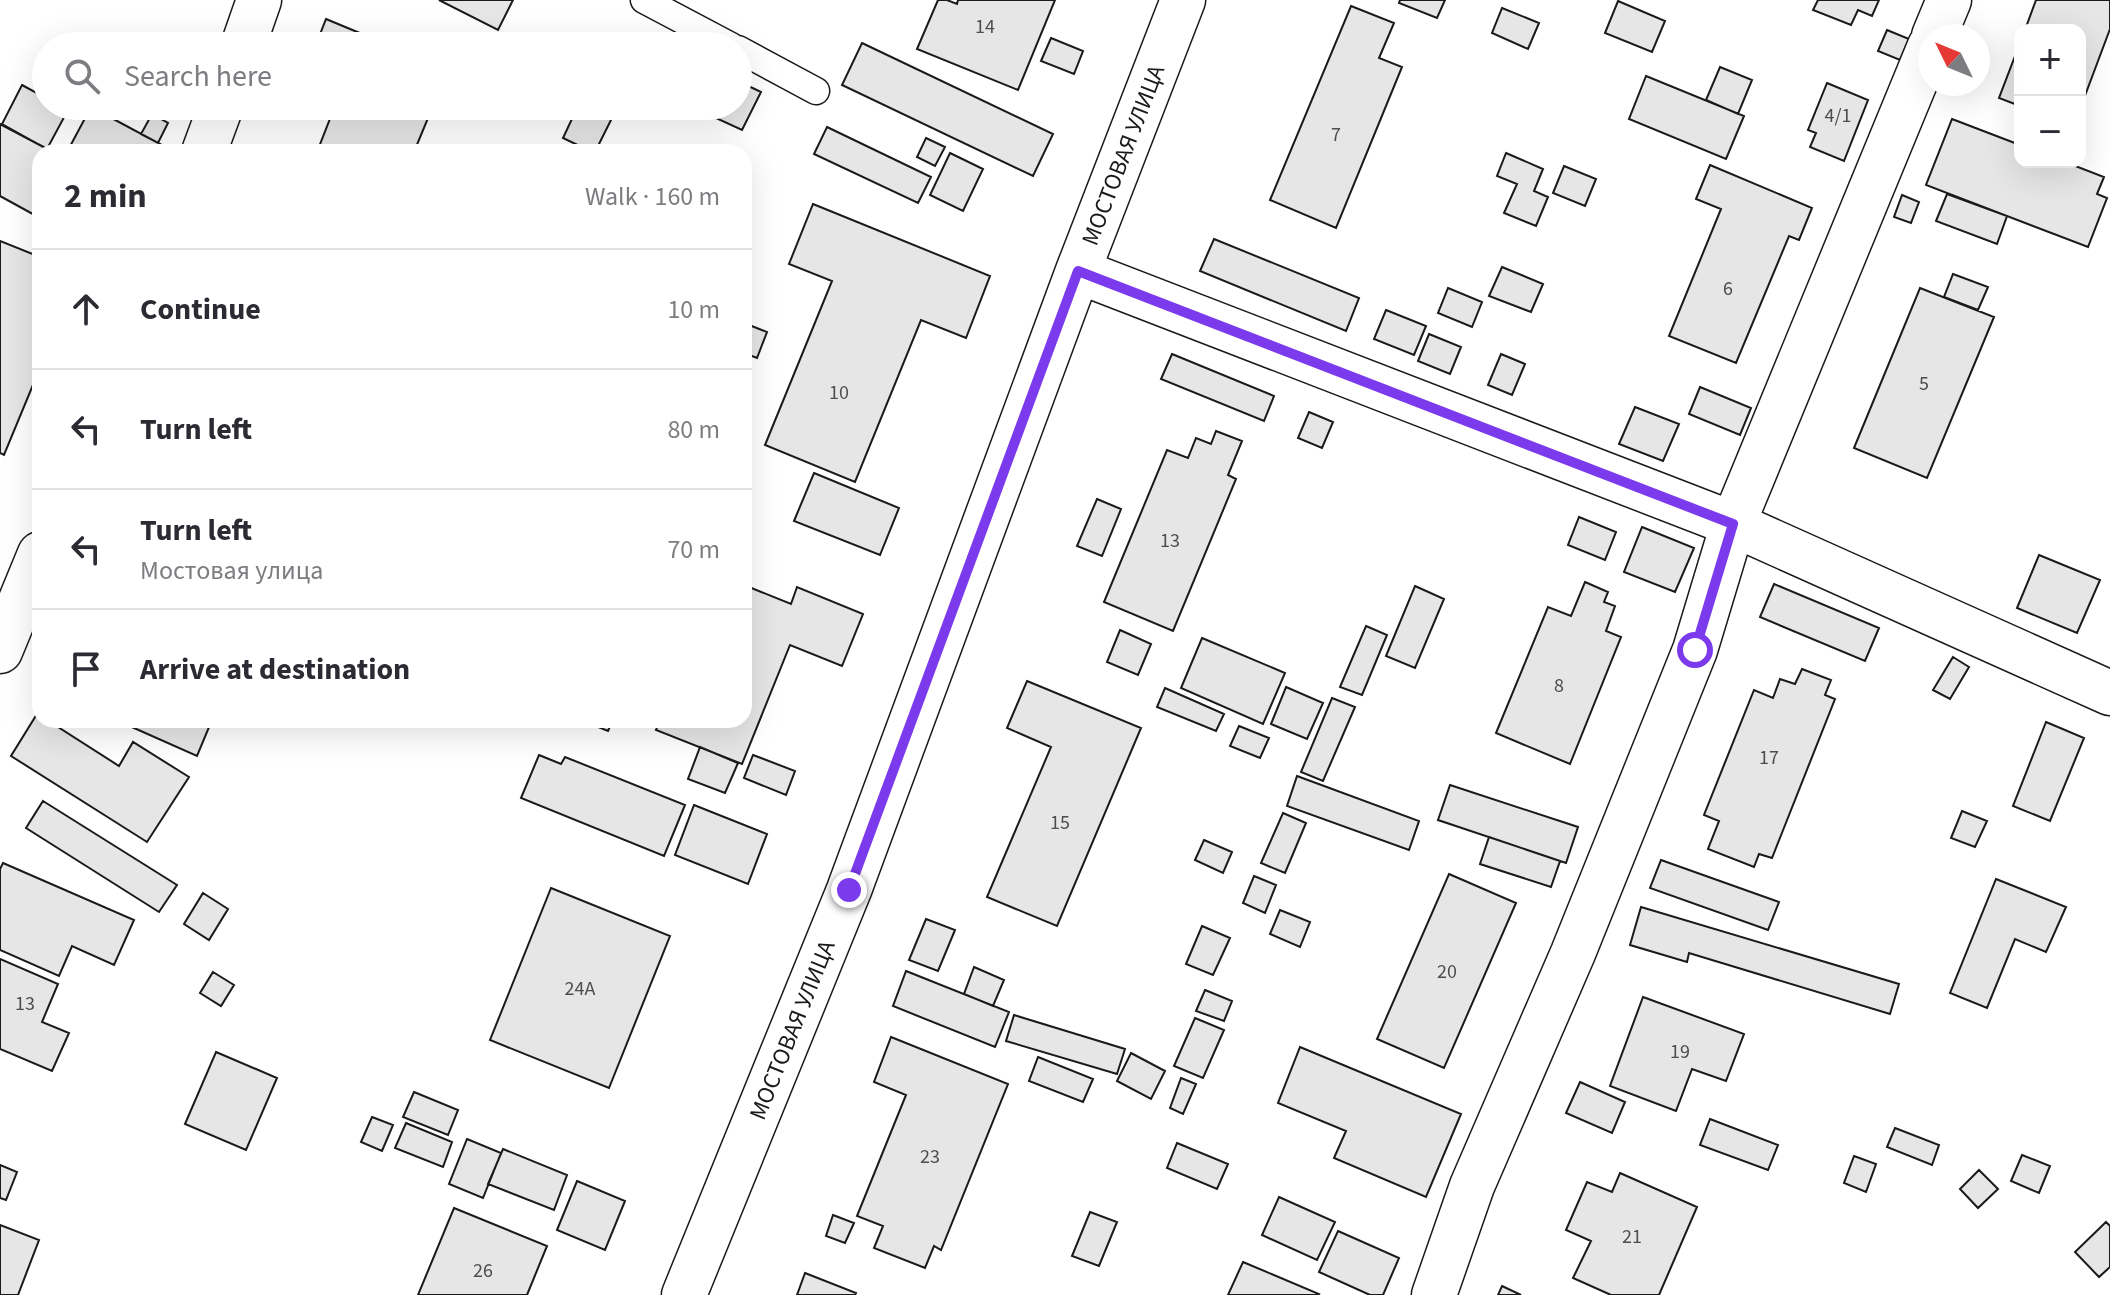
<!DOCTYPE html>
<meta charset="utf-8">
<style>
body{margin:0;font-family:"Source Sans 3",sans-serif;background:#f7f7f7;color:#2b2b33}
.controls{position:absolute;right:24px;top:24px;display:grid;overflow:hidden;border-radius:16px;box-shadow:0 8px 32px #0002}
.controls button{width:72px;height:72px;display:grid;place-items:center;padding:0;border:0;border-bottom:2px solid #e1e1e2;background:#fff;color:#2b2b33;font:40px sans-serif}
.compass{position:absolute;left:1918px;top:24px;width:72px;height:72px;border-radius:50%;background:#fff;box-shadow:0 8px 32px #0002;rotate:313deg}
.stop{position:absolute;width:24px;height:24px;margin:-18px;border:6px solid #7c3aed;border-radius:50%;background:#fff}
.stop.end{background:#7c3aed;border-color:#fff;box-shadow:0 2px 8px #0008}
.list{margin:0;padding:0;list-style:none}
h2{display:flex;justify-content:space-between;align-items:center;height:104px;margin:0;padding:0 32px;font-size:34px}
h2 small{font-size:26px;font-weight:400;color:#7c7c81}
.list li{display:grid;grid-template-columns:52px 1fr auto;gap:24px;align-items:center;box-sizing:border-box;height:120px;padding:0 32px;border-top:2px solid #e1e1e2}
.list b{display:block;font-size:30px;white-space:nowrap}
.list p{margin:0;font-size:26px;white-space:nowrap;color:#7c7c81}
.list em{font-size:26px;font-style:normal;color:#7c7c81}
.icon{flex:none;width:44px;height:44px;fill:none;stroke:currentColor;stroke-width:2;stroke-linecap:round;stroke-linejoin:round}
.map{position:relative;flex:none;width:2110px;height:1295px;overflow:hidden}
.search{position:absolute;background:#fff;box-shadow:0 8px 32px #0002;left:32px;top:32px;width:720px;height:88px;display:flex;align-items:center;gap:20px;box-sizing:border-box;padding:0 28px;border-radius:44px;color:#7c7c81;font-size:30px}
.panel{position:absolute;background:#fff;box-shadow:0 8px 32px #0002;left:32px;top:144px;width:720px;height:584px;border-radius:24px}
.map>svg:first-child{display:block}
</style>
<div class="map">
<svg width="2110" height="1295" viewBox="0 0 2110 1295">
<rect width="100%" height="100%" fill="#fff"/>
<path fill="#e6e6e6" stroke="#1a1a1a" stroke-width="2" d="M 439,0 L 513,0 L 498,30 Z
M 938,0 L 947,0 L 957,4 L 958,0 L 1055,0 L 1018,90 L 917,49 Z
M 1400,0 L 1445,0 L 1437,18 L 1399,3 Z
M 1818,0 L 1879,0 L 1872,16 L 1858,10 L 1851,25 L 1813,10 Z
M 2036,0 L 2110,0 L 2110,29 L 2080,109 L 2080,30 L 2025,30 Z
M 1618,1 L 1665,21 L 1652,52 L 1605,33 Z
M 1351,6 L 1394,23 L 1379,58 L 1402,67 L 1336,228 L 1270,200 Z
M 1502,8 L 1539,23 L 1528,49 L 1492,33 Z
M 326,19 L 391,46 L 327,46 L 317,42 Z
M 1887,30 L 1909,39 L 1900,60 L 1878,51 Z
M 1051,38 L 1083,51 L 1074,74 L 1041,61 Z
M 862,43 L 1053,134 L 1033,176 L 842,85 Z
M 2020,43 L 2020,106 L 1999,98 Z
M 1720,67 L 1752,80 L 1738,114 L 1706,100 Z
M 1646,76 L 1744,116 L 1726,159 L 1629,119 Z
M 738,81 L 761,92 L 742,130 L 705,113 L 708,106 L 738,106 Z
M 1827,83 L 1868,100 L 1844,161 L 1810,147 L 1816,133 L 1808,130 Z
M 22,85 L 46,98 L 46,106 L 61,106 L 68,110 L 47,149 L 2,124 Z
M 335,106 L 433,106 L 414,152 L 317,152 Z
M 578,106 L 618,106 L 595,152 L 592,152 L 563,138 Z
M 91,107 L 164,146 L 160,152 L 67,152 Z
M 152,114 L 168,123 L 158,143 L 141,134 Z
M 1952,119 L 2020,145 L 2020,162 L 2065,162 L 2104,177 L 2097,194 L 2107,198 L 2088,247 L 1926,185 Z
M 0,124 L 53,152 L 40,152 L 40,218 L 0,196 Z
M 827,127 L 931,177 L 918,203 L 814,154 Z
M 926,138 L 945,147 L 935,166 L 917,157 Z
M 950,153 L 983,169 L 963,211 L 930,195 Z
M 1506,153 L 1543,169 L 1534,191 L 1548,197 L 1536,226 L 1504,213 L 1517,184 L 1497,176 Z
M 1710,165 L 1812,208 L 1799,240 L 1789,236 L 1736,363 L 1669,336 L 1721,209 L 1696,199 Z
M 1564,166 L 1596,179 L 1585,206 L 1553,193 Z
M 1947,194 L 2007,216 L 1997,244 L 1936,221 Z
M 1902,195 L 1919,202 L 1911,223 L 1894,217 Z
M 813,204 L 990,276 L 966,338 L 921,320 L 855,482 L 765,445 L 832,281 L 789,264 Z
M 1214,239 L 1359,298 L 1346,331 L 1200,271 Z
M 0,241 L 40,257 L 40,368 L 4,455 L 0,453 Z
M 1502,267 L 1543,284 L 1531,312 L 1489,296 Z
M 1953,274 L 1988,287 L 1978,310 L 1944,297 Z
M 1448,288 L 1482,302 L 1472,327 L 1438,313 Z
M 1920,288 L 1994,317 L 1927,478 L 1854,448 Z
M 1386,310 L 1426,326 L 1414,355 L 1374,339 Z
M 744,323 L 767,332 L 757,358 L 744,353 Z
M 1429,334 L 1461,347 L 1450,374 L 1418,361 Z
M 1172,354 L 1274,396 L 1264,421 L 1161,379 Z
M 1501,354 L 1525,364 L 1512,395 L 1488,385 Z
M 1700,387 L 1751,408 L 1740,435 L 1689,414 Z
M 1635,407 L 1679,424 L 1663,461 L 1619,444 Z
M 1309,412 L 1333,422 L 1322,448 L 1298,438 Z
M 1216,431 L 1242,441 L 1228,475 L 1236,479 L 1173,631 L 1104,602 L 1167,450 L 1188,458 L 1196,438 L 1211,444 Z
M 814,473 L 899,508 L 880,555 L 794,521 Z
M 1097,499 L 1121,509 L 1102,556 L 1077,546 Z
M 1579,517 L 1616,532 L 1605,560 L 1568,545 Z
M 1642,527 L 1694,548 L 1675,592 L 1624,572 Z
M 2039,555 L 2100,580 L 2077,633 L 2017,608 Z
M 1585,582 L 1608,592 L 1604,602 L 1615,606 L 1606,631 L 1621,637 L 1570,764 L 1496,733 L 1548,607 L 1571,616 Z
M 1774,584 L 1879,628 L 1865,661 L 1760,617 Z
M 744,585 L 791,604 L 797,587 L 863,614 L 842,666 L 790,645 L 742,764 L 656,730 L 660,720 L 744,720 Z
M 1415,586 L 1444,599 L 1415,668 L 1386,656 Z
M 1366,626 L 1387,635 L 1362,695 L 1340,687 Z
M 1120,630 L 1151,644 L 1138,675 L 1107,662 Z
M 1202,638 L 1285,673 L 1263,724 L 1181,688 Z
M 1953,657 L 1969,667 L 1950,699 L 1933,690 Z
M 1802,669 L 1831,680 L 1825,695 L 1835,699 L 1772,858 L 1759,854 L 1754,867 L 1708,849 L 1719,821 L 1704,815 L 1754,690 L 1773,698 L 1780,679 L 1795,684 Z
M 1027,681 L 1141,728 L 1057,926 L 987,897 L 1051,747 L 1007,728 Z
M 1286,687 L 1323,703 L 1307,739 L 1271,724 Z
M 1165,688 L 1224,714 L 1216,731 L 1157,707 Z
M 1332,698 L 1355,707 L 1323,781 L 1301,772 Z
M 37,714 L 40,716 L 40,720 L 47,720 L 119,766 L 133,742 L 189,777 L 147,842 L 11,756 Z
M 116,720 L 212,720 L 197,756 Z
M 581,720 L 613,720 L 608,731 Z
M 2046,722 L 2084,738 L 2050,821 L 2013,806 Z
M 1239,726 L 1269,738 L 1260,758 L 1230,746 Z
M 700,747 L 738,763 L 725,793 L 688,779 Z
M 539,755 L 561,764 L 565,757 L 685,805 L 664,856 L 521,798 Z
M 753,755 L 795,771 L 786,795 L 744,778 Z
M 1297,776 L 1419,821 L 1409,850 L 1287,806 Z
M 1450,785 L 1578,827 L 1566,863 L 1438,820 Z
M 43,801 L 177,885 L 159,912 L 26,828 Z
M 694,805 L 767,834 L 748,884 L 675,855 Z
M 1962,811 L 1987,821 L 1975,847 L 1951,838 Z
M 1283,813 L 1306,823 L 1285,873 L 1261,863 Z
M 1489,837 L 1560,861 L 1551,887 L 1480,864 Z
M 1204,840 L 1232,852 L 1223,873 L 1195,860 Z
M 1661,860 L 1779,902 L 1768,930 L 1650,888 Z
M 3,863 L 134,920 L 114,965 L 72,946 L 59,976 L 0,950 L 0,869 Z
M 1449,874 L 1516,903 L 1444,1068 L 1377,1039 Z
M 1254,876 L 1276,885 L 1265,913 L 1243,903 Z
M 1996,879 L 2066,907 L 2046,952 L 2015,939 L 1987,1008 L 1950,993 Z
M 551,888 L 670,936 L 609,1088 L 490,1040 Z
M 203,893 L 228,909 L 209,940 L 184,924 Z
M 1641,907 L 1899,984 L 1890,1014 L 1689,953 L 1687,962 L 1630,945 Z
M 1280,910 L 1310,922 L 1300,947 L 1270,934 Z
M 926,919 L 955,930 L 938,971 L 909,960 Z
M 1202,926 L 1230,938 L 1213,975 L 1186,964 Z
M 0,959 L 58,984 L 42,1022 L 69,1033 L 52,1071 L 0,1049 Z
M 974,967 L 1004,980 L 993,1006 L 964,994 Z
M 906,971 L 1009,1012 L 995,1047 L 893,1006 Z
M 213,972 L 234,985 L 221,1006 L 200,993 Z
M 1205,990 L 1232,1001 L 1224,1021 L 1196,1011 Z
M 1643,997 L 1744,1034 L 1726,1081 L 1692,1069 L 1676,1111 L 1610,1086 Z
M 1014,1015 L 1125,1049 L 1117,1074 L 1006,1041 Z
M 1195,1018 L 1224,1030 L 1203,1078 L 1174,1066 Z
M 891,1037 L 1008,1084 L 941,1250 L 934,1246 L 925,1268 L 874,1248 L 883,1226 L 857,1216 L 906,1095 L 874,1082 Z
M 1300,1047 L 1461,1114 L 1426,1197 L 1334,1158 L 1346,1131 L 1278,1103 Z
M 216,1052 L 277,1078 L 246,1150 L 185,1124 Z
M 1131,1053 L 1165,1071 L 1151,1099 L 1117,1081 Z
M 1038,1057 L 1093,1079 L 1083,1102 L 1029,1081 Z
M 1181,1078 L 1196,1084 L 1183,1114 L 1170,1108 Z
M 1580,1082 L 1625,1102 L 1612,1133 L 1566,1113 Z
M 414,1092 L 458,1110 L 448,1135 L 403,1117 Z
M 372,1117 L 393,1125 L 382,1151 L 361,1142 Z
M 1710,1119 L 1778,1145 L 1768,1170 L 1700,1145 Z
M 406,1123 L 452,1142 L 443,1167 L 395,1148 Z
M 1895,1128 L 1939,1145 L 1932,1165 L 1887,1147 Z
M 467,1139 L 501,1153 L 483,1198 L 449,1184 Z
M 1177,1143 L 1228,1164 L 1217,1189 L 1167,1168 Z
M 503,1149 L 567,1175 L 554,1210 L 488,1184 Z
M 2022,1155 L 2050,1166 L 2039,1193 L 2011,1181 Z
M 1854,1156 L 1876,1164 L 1866,1192 L 1844,1183 Z
M 0,1165 L 17,1172 L 6,1200 L 0,1198 Z
M 1979,1170 L 1998,1189 L 1978,1208 L 1960,1189 Z
M 1620,1173 L 1697,1207 L 1659,1295 L 1611,1295 L 1573,1278 L 1591,1241 L 1566,1230 L 1587,1182 L 1612,1192 Z
M 577,1181 L 625,1201 L 605,1250 L 557,1230 Z
M 1279,1197 L 1335,1222 L 1317,1260 L 1262,1235 Z
M 454,1208 L 547,1246 L 527,1295 L 418,1295 Z
M 1090,1212 L 1117,1222 L 1099,1266 L 1072,1256 Z
M 833,1215 L 854,1223 L 845,1243 L 826,1236 Z
M 2106,1222 L 2110,1226 L 2110,1267 L 2099,1277 L 2075,1252 Z
M 0,1225 L 39,1240 L 18,1295 L 0,1295 Z
M 1338,1231 L 1399,1258 L 1383,1295 L 1370,1295 L 1319,1272 Z
M 1243,1262 L 1319,1294 L 1318,1295 L 1228,1295 Z
M 805,1273 L 856,1293 L 855,1295 L 797,1295 Z
M 1502,1286 L 1521,1295 L 1498,1295 Z"/>
<g fill="none" stroke-linecap="round" stroke-linejoin="round">
<defs>
<path id="service" d="M 644,0 L 731,46
M 738,49 L 816,91"/>
<path id="minor" d="M 1934,36 L 1949,0
M 243,46 L 259,0
M 204,152 L 221,106
M 1078,271 L 1733,524 L 2110,693
M 0,651 L 40,554
M 684,1295 L 849,890 L 1078,271 L 1183,0
M 1434,1295 L 1472,1186 L 1573,953 L 1695,650 L 1733,524 L 1930,46"/>
</defs>
<use href="#service" stroke="#1a1a1a" stroke-width="29"/>
<use href="#minor" stroke="#1a1a1a" stroke-width="47"/>
<use href="#service" stroke="#fff" stroke-width="26"/>
<use href="#minor" stroke="#fff" stroke-width="44"/>
</g>
<g fill="none" stroke-linecap="round" stroke-linejoin="round">
<path stroke="#7c3aed" stroke-width="10" d="M 849,890 L 1078,271 L 1733,524 L 1695,650"/>
</g>
<g text-anchor="middle" stroke-width="6" stroke-linejoin="round" paint-order="stroke">
<g font-size="20" fill="#4d4d4d">
<text x="985" y="33">14</text>
<text x="1838" y="122">4/1</text>
<text x="1336" y="141">7</text>
<text x="1728" y="295">6</text>
<text x="1924" y="390">5</text>
<text x="839" y="399">10</text>
<text x="1170" y="547">13</text>
<text x="1559" y="692">8</text>
<text x="1769" y="764">17</text>
<text x="1060" y="829">15</text>
<text x="1447" y="978">20</text>
<text x="580" y="995">24А</text>
<text x="25" y="1010">13</text>
<text x="1680" y="1058">19</text>
<text x="930" y="1163">23</text>
<text x="1632" y="1243">21</text>
<text x="483" y="1277">26</text>
</g>
<g font-size="24" fill="#1a1a1a" stroke="#fff">
<text transform="translate(1123 155) rotate(-69)" y="8">МОСТОВАЯ УЛИЦА</text>
<text transform="translate(792 1030) rotate(-68)" y="8">МОСТОВАЯ УЛИЦА</text>
</g>
</g>
</svg>
<div class="controls">
<button>+</button>
<button>−</button>
</div>
<svg class="compass" viewBox="-18 -18 36 36"><path d="M0-13l5 13h-10z" fill="#e53935"/><path d="M0 13l5-13h-10z" fill="#7c7c81"/></svg>
<div class="stop" style="left:1695px;top:650px"></div>
<div class="stop end" style="left:849px;top:890px"></div>
<div class="search"><svg class="icon" aria-label="search" viewBox="0 0 24 24"><circle cx="10" cy="10" r="6"/><path d="M15 15l6 6"/></svg>Search here</div>
<section class="panel">
<h2>2 min<small>Walk · 160 m</small></h2>
<ul class="list">
<li><svg class="icon" aria-label="ahead" viewBox="0 0 24 24"><path d="M12 20V5M6 11l6-6 6 6"/></svg><div><b>Continue</b></div><em>10 m</em></li>
<li><svg class="icon" aria-label="left" viewBox="0 0 24 24"><path d="M17 20v-9H6M10 6l-5 5 5 5"/></svg><div><b>Turn left</b></div><em>80 m</em></li>
<li><svg class="icon" aria-label="left" viewBox="0 0 24 24"><path d="M17 20v-9H6M10 6l-5 5 5 5"/></svg><div><b>Turn left</b><p>Мостовая улица</p></div><em>70 m</em></li>
<li><svg class="icon" aria-label="arrive" viewBox="0 0 24 24"><path d="M6 21V4h12l-3 4 3 4H6"/></svg><div><b>Arrive at destination</b></div></li>
</ul>
</section>
</div>
